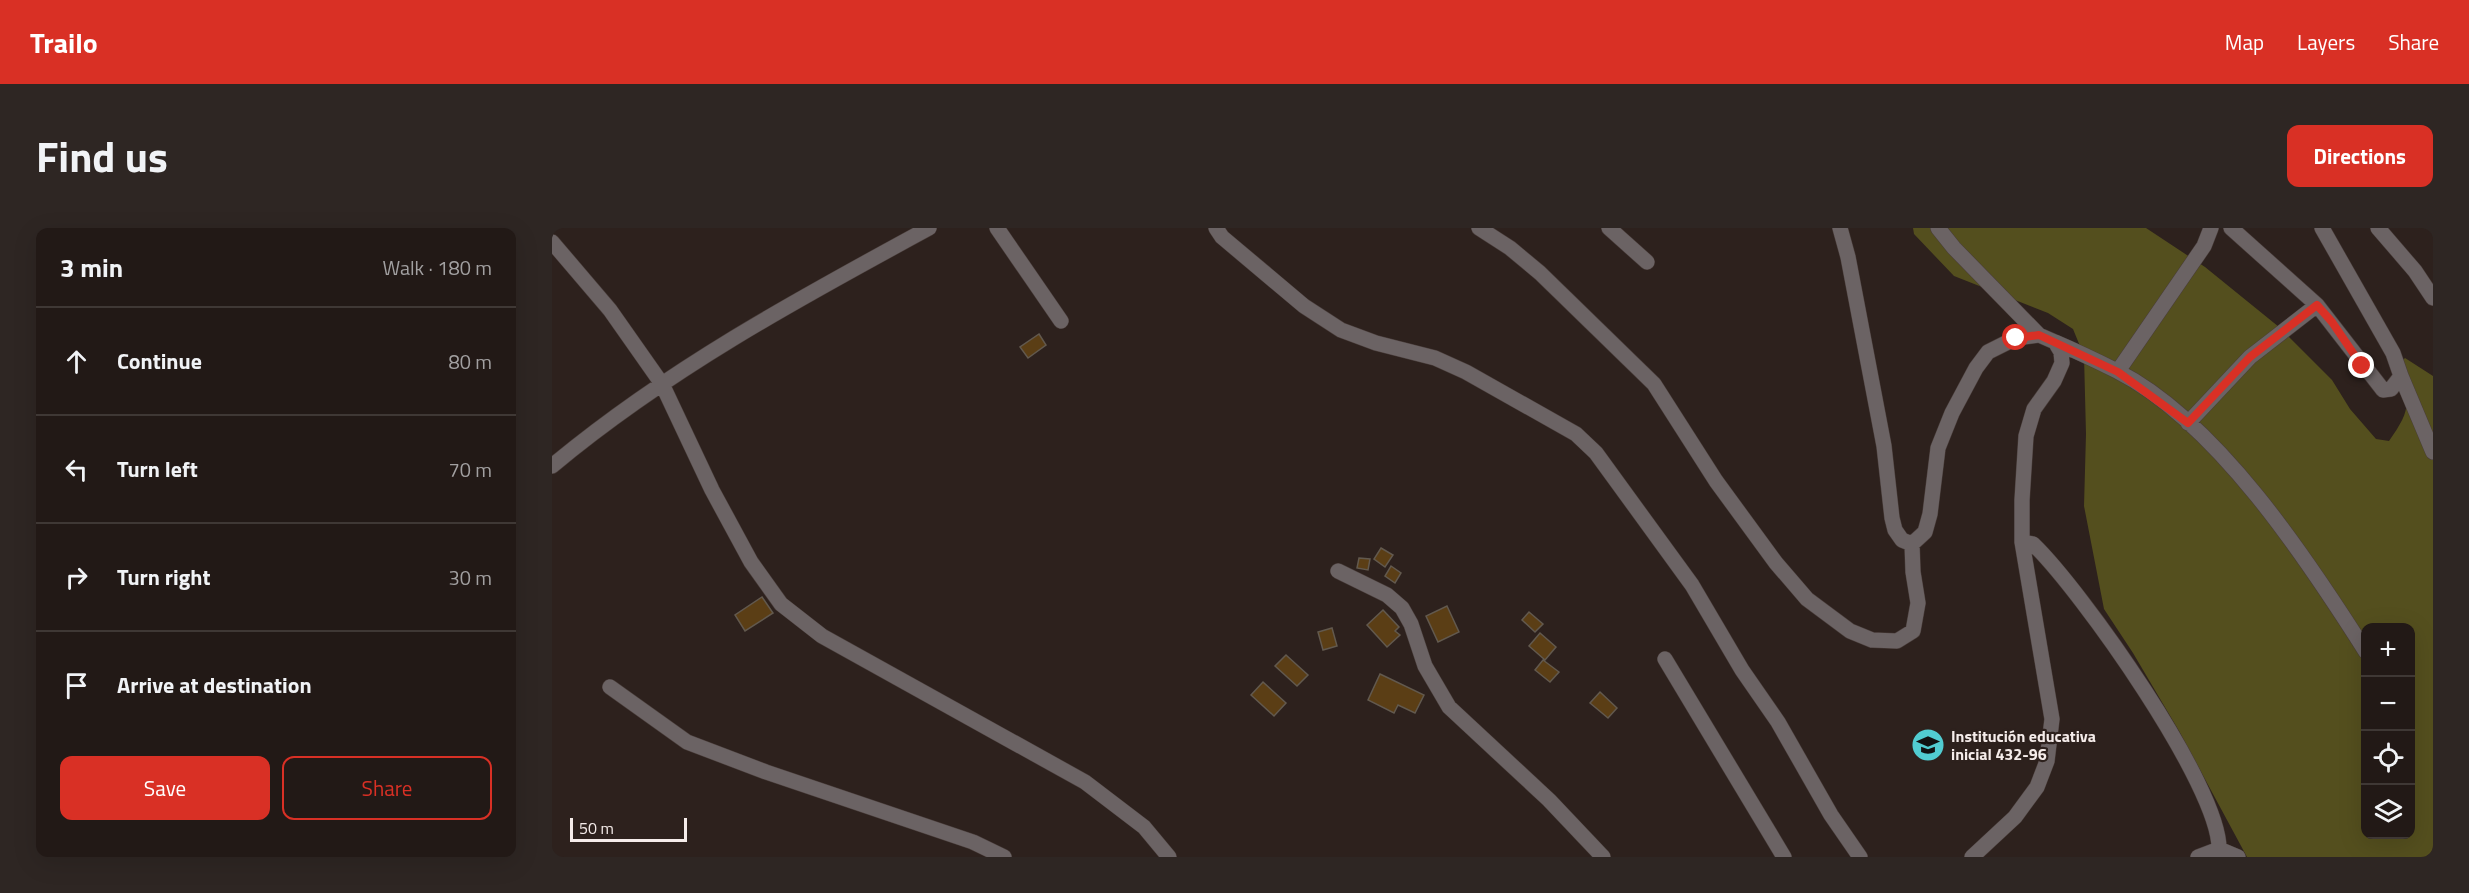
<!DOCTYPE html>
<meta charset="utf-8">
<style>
body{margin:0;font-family:"Titillium Web",sans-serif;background:#2e2623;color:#f1f3f6}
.controls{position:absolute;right:18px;bottom:18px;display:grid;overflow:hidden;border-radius:12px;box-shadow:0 6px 24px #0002}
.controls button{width:54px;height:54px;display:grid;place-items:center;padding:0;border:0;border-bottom:2px solid #3f3835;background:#221916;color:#f1f3f6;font:30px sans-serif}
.scale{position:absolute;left:18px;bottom:15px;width:117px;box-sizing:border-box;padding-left:6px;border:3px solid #f5ecea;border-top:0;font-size:16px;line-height:21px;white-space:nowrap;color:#f5ecea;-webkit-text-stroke:4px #2d211d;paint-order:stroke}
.stop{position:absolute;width:18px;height:18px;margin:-14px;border:4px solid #d93025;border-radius:50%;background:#fff}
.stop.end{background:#d93025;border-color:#fff;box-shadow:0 2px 6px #0008}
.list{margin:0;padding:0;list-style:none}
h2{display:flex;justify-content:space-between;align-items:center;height:78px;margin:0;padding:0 24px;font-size:26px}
h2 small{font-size:20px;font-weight:400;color:#a2a0a1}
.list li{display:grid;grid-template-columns:39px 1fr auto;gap:18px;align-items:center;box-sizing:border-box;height:108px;padding:0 24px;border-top:2px solid #3f3835}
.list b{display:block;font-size:22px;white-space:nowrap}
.list em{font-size:20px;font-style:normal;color:#a2a0a1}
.actions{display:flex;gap:12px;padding:18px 24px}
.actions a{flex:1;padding:14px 0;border:2px solid #d93025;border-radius:12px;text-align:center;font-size:21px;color:#d93025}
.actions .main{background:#d93025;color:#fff}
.icon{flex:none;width:33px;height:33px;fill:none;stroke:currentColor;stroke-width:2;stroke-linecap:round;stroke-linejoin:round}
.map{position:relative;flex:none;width:1881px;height:629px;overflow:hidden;border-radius:12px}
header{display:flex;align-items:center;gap:36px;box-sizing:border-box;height:84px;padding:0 30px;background:#d93025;color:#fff}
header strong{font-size:28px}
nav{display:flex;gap:33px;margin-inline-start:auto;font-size:21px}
.intro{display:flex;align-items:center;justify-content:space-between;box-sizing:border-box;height:144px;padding:0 36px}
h1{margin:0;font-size:42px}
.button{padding:15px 27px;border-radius:12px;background:#d93025;color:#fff;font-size:21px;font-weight:700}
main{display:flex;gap:36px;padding:0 36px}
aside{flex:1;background:#221916;border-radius:12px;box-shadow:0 6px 24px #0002}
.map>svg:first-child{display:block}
</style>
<header>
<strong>Trailo</strong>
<nav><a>Map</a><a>Layers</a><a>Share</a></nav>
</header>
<div class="intro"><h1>Find us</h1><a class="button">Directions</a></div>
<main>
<aside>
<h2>3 min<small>Walk · 180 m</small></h2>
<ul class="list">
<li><svg class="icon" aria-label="ahead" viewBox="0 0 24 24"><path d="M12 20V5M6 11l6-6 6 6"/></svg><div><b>Continue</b></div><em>80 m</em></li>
<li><svg class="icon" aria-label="left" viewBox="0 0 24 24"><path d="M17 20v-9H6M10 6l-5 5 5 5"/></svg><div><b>Turn left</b></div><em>70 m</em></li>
<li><svg class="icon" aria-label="right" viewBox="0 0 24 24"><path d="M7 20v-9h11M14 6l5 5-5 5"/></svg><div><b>Turn right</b></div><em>30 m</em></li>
<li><svg class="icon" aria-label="arrive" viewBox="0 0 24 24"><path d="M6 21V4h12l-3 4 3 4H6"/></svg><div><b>Arrive at destination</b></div></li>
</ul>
<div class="actions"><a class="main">Save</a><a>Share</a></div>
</aside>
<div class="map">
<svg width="1881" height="629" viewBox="0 0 1881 629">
<rect width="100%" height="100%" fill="#2d211d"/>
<path fill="#544f1e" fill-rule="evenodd" d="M 1361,0 L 1594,0 L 1653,39 L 1727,99 L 1780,152 L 1798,181 L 1824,211 L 1837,213 C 1858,183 1861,173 1842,140 L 1853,130 L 1881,148 L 1881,629 L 1695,629 L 1627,503 L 1581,425 L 1552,381 L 1532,278 L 1534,206 L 1532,128 L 1521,101 L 1496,85 L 1402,48 L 1362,6 ZM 1814,400 L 1858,400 L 1858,606 L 1814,606 Z"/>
<path fill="#5b3e15" stroke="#62594e" stroke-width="1.5" d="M 487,106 L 494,117 L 476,130 L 468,119 Z
M 829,320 L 841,327 L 833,339 L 822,331 Z
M 807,330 L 818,331 L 816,342 L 805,340 Z
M 839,338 L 849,345 L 843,355 L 833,348 Z
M 210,369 L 221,385 L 193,403 L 183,387 Z
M 895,378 L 907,404 L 886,414 L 874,388 Z
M 831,382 L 847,399 L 843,403 L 848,407 L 835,419 L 815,397 Z
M 977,384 L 991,396 L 983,404 L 970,392 Z
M 780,400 L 785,418 L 771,422 L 766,404 Z
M 988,405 L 1004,419 L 993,432 L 977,418 Z
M 734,427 L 756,447 L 745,458 L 723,438 Z
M 991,432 L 1007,444 L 998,454 L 983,442 Z
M 828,446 L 872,467 L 863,485 L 846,477 L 842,485 L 816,472 Z
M 711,454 L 734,475 L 722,488 L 699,467 Z
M 1048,464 L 1065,480 L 1056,490 L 1038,475 Z"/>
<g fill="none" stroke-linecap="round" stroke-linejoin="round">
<defs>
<path id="minor" d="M 445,0 L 509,93
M 664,0 L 670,9 L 752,78 L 789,102 L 824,115 L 883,130 L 914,144 L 1024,206 L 1044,225 L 1140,357 L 1190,442 L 1226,494 L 1279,587 L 1308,629
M 927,0 L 958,20 L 988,45 L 1102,156 L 1164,253 L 1224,335 L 1255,371 L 1298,403 L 1320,412 L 1345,413 L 1361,403 L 1366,375 L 1361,344 L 1360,316
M 1057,0 L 1095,34
M 1288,0 L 1296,29 L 1332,218 L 1340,290 L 1343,302 L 1350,312 L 1360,316 L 1373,304 L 1378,286 L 1386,220 L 1400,185 L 1424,140 L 1436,124 L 1464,110 L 1487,107 L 1503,114 L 1509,124 L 1510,135 L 1502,153 L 1482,181 L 1474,208 L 1470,272 L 1470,314 L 1500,491 L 1495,533 L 1485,559 L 1463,589 L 1420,629
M 1386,0 L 1402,20 L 1487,107
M 1679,0 L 1765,77 L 1831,162 L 1839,161 L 1849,148 L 1841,125 L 1770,0
M 1826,0 L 1863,43 L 1881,70
M 0,14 L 58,82 L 110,156 L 160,262 L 199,334 L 229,376 L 270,408 L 533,554 L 592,599 L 617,629
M 1503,114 C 1524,123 1545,133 1565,143 C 1665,194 1755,331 1814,424
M 1566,143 L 1652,18 L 1659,0
M 1849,148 L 1881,224
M 1636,195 L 1698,129 L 1765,77
M 0,238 C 115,142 246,71 377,0
M 1470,314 L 1481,316 C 1529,362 1668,558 1667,621
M 786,343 L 835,367 L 850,380 L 859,396 L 873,438 L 897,479 L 997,572 L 1051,629
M 1113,431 L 1232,629
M 58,459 L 135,514 L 214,544 L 421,614 L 452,629
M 1646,629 L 1667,621 L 1686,629"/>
</defs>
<use href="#minor" stroke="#493d3a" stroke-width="16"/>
<use href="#minor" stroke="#6b6364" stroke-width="15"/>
</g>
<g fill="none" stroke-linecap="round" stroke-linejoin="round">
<path stroke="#d93025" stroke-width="8" d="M 1464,110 L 1487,107 L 1566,144 L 1636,195 L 1698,129 L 1765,77 L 1780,94 L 1810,138"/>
</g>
<defs>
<symbol id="school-disc" viewBox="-11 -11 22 22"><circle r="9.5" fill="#51ccd1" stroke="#2d211d"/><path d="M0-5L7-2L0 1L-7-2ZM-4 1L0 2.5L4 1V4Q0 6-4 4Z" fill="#111"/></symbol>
</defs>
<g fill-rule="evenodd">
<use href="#school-disc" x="1357" y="498" width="38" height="38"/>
</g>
<g text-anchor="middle" stroke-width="4.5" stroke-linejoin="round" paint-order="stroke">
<g font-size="16" font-weight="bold" fill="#f5ecea" stroke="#2d211d" text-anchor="start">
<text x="1399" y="514">Institución educativa<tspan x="1399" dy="18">inicial 432-96</tspan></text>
</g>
</g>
</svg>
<div class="controls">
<button>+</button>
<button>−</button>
<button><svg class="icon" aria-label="locate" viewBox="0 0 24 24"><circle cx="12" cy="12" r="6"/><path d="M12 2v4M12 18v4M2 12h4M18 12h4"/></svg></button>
<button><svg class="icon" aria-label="layers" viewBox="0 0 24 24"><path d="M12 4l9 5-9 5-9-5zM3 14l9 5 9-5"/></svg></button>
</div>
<div class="scale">50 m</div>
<div class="stop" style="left:1464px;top:110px"></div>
<div class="stop end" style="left:1810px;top:138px"></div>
</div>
</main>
